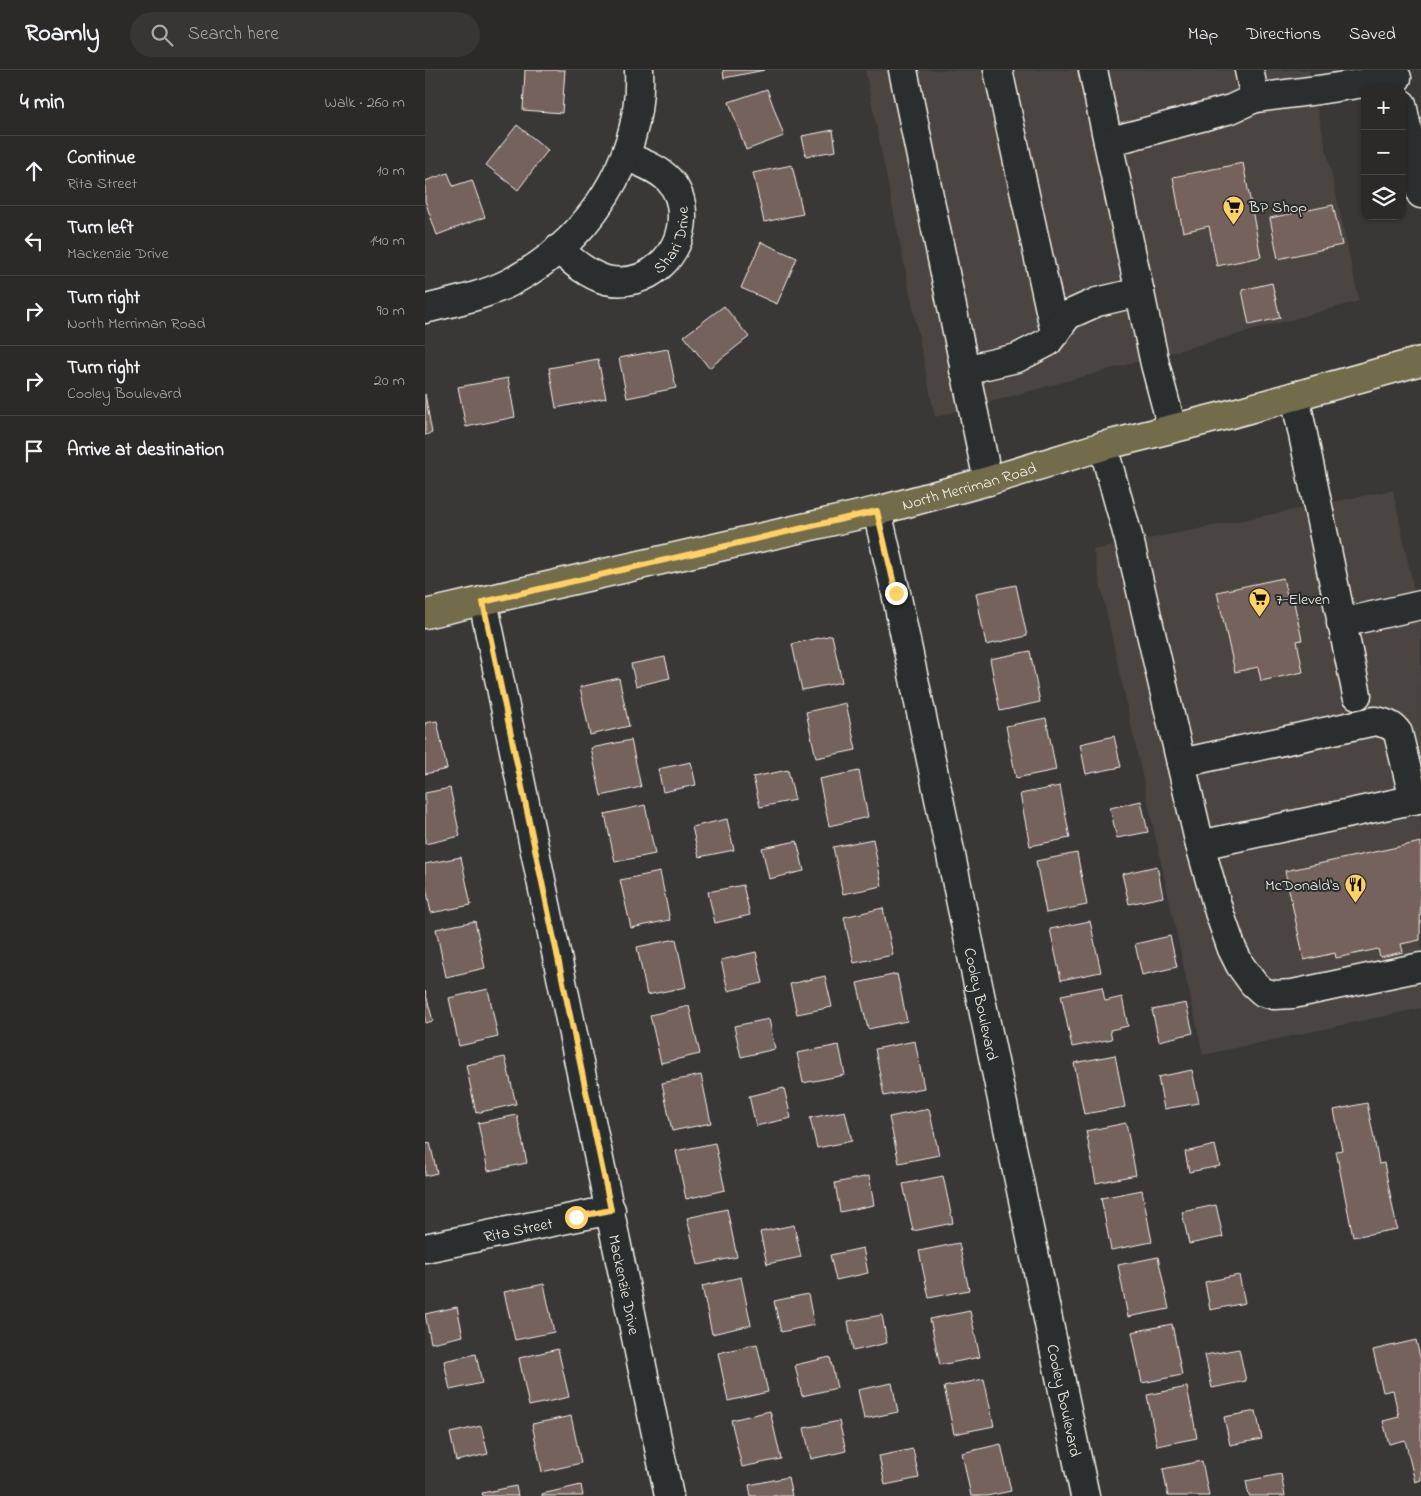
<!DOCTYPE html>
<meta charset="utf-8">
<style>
body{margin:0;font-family:"Indie Flower",sans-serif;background:#373635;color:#f1f3f6}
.controls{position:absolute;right:15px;top:15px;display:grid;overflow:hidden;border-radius:10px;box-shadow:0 1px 4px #0004}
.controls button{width:45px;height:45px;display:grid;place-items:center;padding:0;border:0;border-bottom:1px solid #474646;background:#2b2a29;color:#f1f3f6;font:25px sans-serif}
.stop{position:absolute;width:15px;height:15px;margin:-11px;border:4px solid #ffd166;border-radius:50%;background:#fff}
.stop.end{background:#ffd166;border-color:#fff;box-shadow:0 1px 5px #0008}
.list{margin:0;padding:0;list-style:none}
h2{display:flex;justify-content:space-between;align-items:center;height:65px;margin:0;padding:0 20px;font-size:21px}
h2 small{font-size:16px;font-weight:400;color:#a6a7a8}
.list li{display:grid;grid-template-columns:32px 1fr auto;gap:15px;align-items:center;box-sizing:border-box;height:70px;padding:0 20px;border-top:1px solid #474646}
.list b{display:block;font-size:19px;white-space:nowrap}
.list p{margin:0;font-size:16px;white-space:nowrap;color:#a6a7a8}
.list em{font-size:16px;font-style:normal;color:#a6a7a8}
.icon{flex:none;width:28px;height:28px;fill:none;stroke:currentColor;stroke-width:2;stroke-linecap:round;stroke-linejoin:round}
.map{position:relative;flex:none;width:996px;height:1426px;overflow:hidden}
header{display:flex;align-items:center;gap:30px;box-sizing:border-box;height:70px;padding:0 25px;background:#2b2a29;border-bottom:1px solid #474646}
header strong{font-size:24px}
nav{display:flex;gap:28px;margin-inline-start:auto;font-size:18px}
.search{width:350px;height:45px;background:#373635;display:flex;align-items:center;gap:12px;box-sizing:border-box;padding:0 18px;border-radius:28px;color:#a6a7a8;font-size:19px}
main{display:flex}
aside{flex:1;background:#2b2a29}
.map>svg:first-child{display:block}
</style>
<header>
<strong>Roamly</strong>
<div class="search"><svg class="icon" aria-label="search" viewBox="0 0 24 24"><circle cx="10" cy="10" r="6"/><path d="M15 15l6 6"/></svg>Search here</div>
<nav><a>Map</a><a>Directions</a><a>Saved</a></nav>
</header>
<main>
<aside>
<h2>4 min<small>Walk · 260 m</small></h2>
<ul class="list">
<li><svg class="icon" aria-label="ahead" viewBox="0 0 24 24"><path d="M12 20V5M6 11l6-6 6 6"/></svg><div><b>Continue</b><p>Rita Street</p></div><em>10 m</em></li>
<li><svg class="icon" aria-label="left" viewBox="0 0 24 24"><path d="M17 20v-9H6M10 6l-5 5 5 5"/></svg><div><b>Turn left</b><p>Mackenzie Drive</p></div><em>140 m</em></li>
<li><svg class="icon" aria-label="right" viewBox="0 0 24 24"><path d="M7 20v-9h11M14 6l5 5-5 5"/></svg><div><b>Turn right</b><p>North Merriman Road</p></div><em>90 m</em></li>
<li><svg class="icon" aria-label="right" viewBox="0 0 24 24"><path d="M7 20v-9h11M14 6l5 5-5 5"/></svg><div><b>Turn right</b><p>Cooley Boulevard</p></div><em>20 m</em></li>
<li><svg class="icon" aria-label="arrive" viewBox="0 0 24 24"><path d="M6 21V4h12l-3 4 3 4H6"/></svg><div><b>Arrive at destination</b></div></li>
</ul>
</aside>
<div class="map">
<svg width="996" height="1426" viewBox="0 0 996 1426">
<rect width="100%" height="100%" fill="#393837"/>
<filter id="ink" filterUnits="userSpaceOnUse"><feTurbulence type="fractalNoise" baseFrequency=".02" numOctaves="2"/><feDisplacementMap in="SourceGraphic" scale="10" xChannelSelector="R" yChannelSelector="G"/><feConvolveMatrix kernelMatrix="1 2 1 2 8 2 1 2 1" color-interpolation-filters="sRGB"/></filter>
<g filter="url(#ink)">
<path fill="#4b4542" d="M 440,0 L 884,0 L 934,231 L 510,347 Z
M 968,420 L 996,555 L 996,938 L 778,985 L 668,480 Z"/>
<path fill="#74625d" stroke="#f4f1e8" d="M 100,0 L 140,0 L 137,43 L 98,40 Z
M 298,0 L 340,0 L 299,8 Z
M 342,19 L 359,66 L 321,80 L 304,32 Z
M 92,55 L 123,80 L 93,120 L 61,95 Z
M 408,60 L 411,81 L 381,86 L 377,66 Z
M 818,93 L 836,187 L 792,196 L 784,156 L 758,162 L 748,107 Z
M 367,95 L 378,144 L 339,152 L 328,103 Z
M 23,103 L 28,116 L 47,110 L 60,147 L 12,165 L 0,131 L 0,111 Z
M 908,135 L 917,175 L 853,189 L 845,148 Z
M 336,172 L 372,188 L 352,234 L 316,218 Z
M 847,213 L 855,248 L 824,255 L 817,220 Z
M 299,236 L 324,267 L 284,298 L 259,266 Z
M 243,279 L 251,318 L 202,328 L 194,288 Z
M 173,289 L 181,328 L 131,338 L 124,298 Z
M 83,308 L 90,347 L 41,357 L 33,317 Z
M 0,324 L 7,363 L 0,365 Z
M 858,508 L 862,525 L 867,523 L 877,570 L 872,571 L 878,602 L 836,611 L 833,597 L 810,602 L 792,522 Z
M 591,515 L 602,566 L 561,575 L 551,523 Z
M 407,565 L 417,612 L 377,620 L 367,574 Z
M 605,581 L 615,632 L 575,641 L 565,589 Z
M 240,587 L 245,608 L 211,616 L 206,594 Z
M 194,608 L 204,656 L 165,665 L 155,617 Z
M 421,633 L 431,680 L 391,688 L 381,642 Z
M 621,648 L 631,700 L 591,708 L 581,656 Z
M 12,651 L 22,699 L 0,704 L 0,653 Z
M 689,666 L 696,697 L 661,704 L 655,674 Z
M 206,670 L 216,717 L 176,726 L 166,678 Z
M 266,692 L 271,715 L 238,722 L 233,699 Z
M 363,700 L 370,730 L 335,737 L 328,707 Z
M 434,701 L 443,747 L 404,756 L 394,709 Z
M 635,716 L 645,768 L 605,776 L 595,724 Z
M 25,718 L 35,766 L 0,774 L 0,723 Z
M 716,731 L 723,762 L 692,768 L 685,738 Z
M 220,735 L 230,784 L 190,792 L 180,744 Z
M 302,749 L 309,780 L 274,787 L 267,757 Z
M 448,769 L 457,816 L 418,824 L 408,777 Z
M 372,771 L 379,801 L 344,809 L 337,778 Z
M 996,772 L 995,870 L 976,874 L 978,882 L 955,887 L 953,879 L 911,888 L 910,883 L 879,890 L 860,801 Z
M 652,783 L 662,835 L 621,843 L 611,791 Z
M 36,787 L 46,835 L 6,843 L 0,812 L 0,794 Z
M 732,796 L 738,827 L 704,834 L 697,804 Z
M 235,802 L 245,850 L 206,858 L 195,810 Z
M 318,815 L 325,845 L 290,853 L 283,822 Z
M 458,838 L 468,885 L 429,893 L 419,847 Z
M 50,851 L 60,898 L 21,907 L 11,859 Z
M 665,851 L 676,902 L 636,910 L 625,859 Z
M 745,866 L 752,897 L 717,905 L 710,874 Z
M 251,869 L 261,917 L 222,925 L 212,877 Z
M 331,882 L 338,913 L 303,921 L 296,890 Z
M 472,904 L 482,951 L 443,959 L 432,913 Z
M 400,906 L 407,937 L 372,944 L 365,914 Z
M 677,917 L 680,931 L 697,927 L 703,956 L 685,960 L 687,969 L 647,977 L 636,925 Z
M 63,919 L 73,967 L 34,976 L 24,928 Z
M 0,921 L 8,951 L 0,953 Z
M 761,933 L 768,963 L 734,971 L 727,940 Z
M 264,936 L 275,984 L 236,993 L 225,945 Z
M 344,949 L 350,979 L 316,987 L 309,956 Z
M 490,971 L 499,1018 L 459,1026 L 450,979 Z
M 414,975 L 420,1005 L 378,1013 L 372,983 Z
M 690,985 L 700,1037 L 659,1044 L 649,993 Z
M 80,987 L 91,1034 L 51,1043 L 41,995 Z
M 767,1000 L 774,1033 L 739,1039 L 733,1007 Z
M 276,1005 L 286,1053 L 247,1061 L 237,1013 Z
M 359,1018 L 366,1048 L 331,1056 L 324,1026 Z
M 942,1033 L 954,1094 L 959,1093 L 972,1159 L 928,1167 L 911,1081 L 917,1080 L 909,1040 Z
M 504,1039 L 514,1085 L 474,1093 L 464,1047 Z
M 420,1041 L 427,1071 L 392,1078 L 385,1048 Z
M 92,1045 L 102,1093 L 63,1101 L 53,1053 Z
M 701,1053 L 711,1105 L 671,1113 L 661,1061 Z
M 5,1073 L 12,1103 L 0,1106 L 0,1074 Z
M 290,1073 L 300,1120 L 261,1129 L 251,1081 Z
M 790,1075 L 795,1096 L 764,1102 L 760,1082 Z
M 444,1106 L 449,1135 L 415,1142 L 410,1113 Z
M 518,1106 L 528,1153 L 488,1161 L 478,1114 Z
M 717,1120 L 727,1172 L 686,1180 L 676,1128 Z
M 791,1135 L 798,1167 L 764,1174 L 757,1142 Z
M 302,1139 L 312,1187 L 273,1195 L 262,1148 Z
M 369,1155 L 376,1187 L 342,1194 L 335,1162 Z
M 534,1173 L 544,1220 L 504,1228 L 494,1181 Z
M 438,1178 L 443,1203 L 411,1210 L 405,1185 Z
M 733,1187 L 744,1239 L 703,1247 L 693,1195 Z
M 814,1205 L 820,1233 L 785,1240 L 780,1212 Z
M 316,1207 L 326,1255 L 287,1264 L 277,1216 Z
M 119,1214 L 129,1262 L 90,1270 L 79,1222 Z
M 383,1224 L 389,1255 L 356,1262 L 349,1231 Z
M 32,1237 L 38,1266 L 6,1273 L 0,1244 Z
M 545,1241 L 555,1287 L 515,1295 L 505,1249 Z
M 457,1245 L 462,1273 L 428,1281 L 423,1251 Z
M 747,1254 L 757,1305 L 717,1313 L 707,1262 Z
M 991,1270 L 996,1291 L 996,1410 L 990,1412 L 980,1370 L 964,1374 L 958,1351 L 974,1347 L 968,1320 L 958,1322 L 948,1280 Z
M 332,1274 L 343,1322 L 303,1331 L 293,1283 Z
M 133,1279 L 144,1327 L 104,1336 L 94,1288 Z
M 814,1279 L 821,1311 L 787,1318 L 780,1285 Z
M 51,1284 L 57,1313 L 25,1320 L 19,1291 Z
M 405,1287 L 412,1318 L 377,1326 L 370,1295 Z
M 559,1309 L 569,1356 L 529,1364 L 519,1317 Z
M 467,1313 L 473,1342 L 439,1349 L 433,1320 Z
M 762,1317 L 772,1368 L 732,1376 L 722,1325 Z
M 345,1341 L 356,1389 L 317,1397 L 306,1350 Z
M 831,1341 L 837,1369 L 805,1375 L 799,1347 Z
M 146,1346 L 156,1393 L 117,1402 L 107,1354 Z
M 414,1351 L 421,1381 L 386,1389 L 379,1358 Z
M 56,1356 L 63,1384 L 31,1391 L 25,1363 Z
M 576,1374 L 586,1421 L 562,1426 L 546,1426 L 537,1383 Z
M 488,1379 L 494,1408 L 460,1415 L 454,1386 Z
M 777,1391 L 784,1426 L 743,1426 L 738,1399 Z
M 856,1404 L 860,1426 L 824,1426 L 821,1411 Z
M 363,1407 L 367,1426 L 326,1426 L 324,1415 Z
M 156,1415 L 158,1426 L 117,1426 L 117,1424 Z
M 91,1416 L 93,1426 L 58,1426 L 57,1423 Z"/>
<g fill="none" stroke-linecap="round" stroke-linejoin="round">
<defs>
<g id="minor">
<path d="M 478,0 L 563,411"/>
<path d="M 573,0 L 630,263"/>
<path d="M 668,0 L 683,72"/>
<path d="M 830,28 L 893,20 L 972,8"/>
<path d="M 977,34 L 996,124"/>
<path id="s1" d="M 133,179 C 147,191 163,205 181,210 C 222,219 258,185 257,145 C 257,133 253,120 244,110 C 233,98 216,93 201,86"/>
<path d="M 0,239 C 28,232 58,226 84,213 C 163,172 218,90 214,0"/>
<path d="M 539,300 L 592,288 L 623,272 L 643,245 L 672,232 L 715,222"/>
<path d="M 870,326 L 932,625"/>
<path d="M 747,358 L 730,294 L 683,72 L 806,39 L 830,28 L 824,0"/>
<path d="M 678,376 L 705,473 L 775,775 L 794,842 L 807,879 L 815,895 L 828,913 L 838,922 L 849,925 L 868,924 L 996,897"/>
<path id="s2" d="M 452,441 L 471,523 L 660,1426"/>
<path id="s3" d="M 58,531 L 244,1426"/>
<path d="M 916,553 L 996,535"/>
<path d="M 756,693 L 950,651 C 960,653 968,655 973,663 L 989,730"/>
<path d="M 775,775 L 996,728"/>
<path id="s4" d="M 0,1178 L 186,1140"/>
</g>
<g id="major">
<path id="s5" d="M 0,544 L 452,441 L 563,411 L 678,376 L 802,345 L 996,291"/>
</g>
</defs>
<use href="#minor" stroke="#f4f1e8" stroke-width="31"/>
<use href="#major" stroke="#f4f1e8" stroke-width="31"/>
<use href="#minor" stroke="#2a2d2e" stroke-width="28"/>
<use href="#major" stroke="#726c4b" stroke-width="28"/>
</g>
</g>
<g fill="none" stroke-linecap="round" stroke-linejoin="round" filter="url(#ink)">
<path stroke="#ffd166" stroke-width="6" d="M 151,1147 L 186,1140 L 58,532 L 452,441 L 471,523"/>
</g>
<defs>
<symbol id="supermarket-pin" viewBox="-11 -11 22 30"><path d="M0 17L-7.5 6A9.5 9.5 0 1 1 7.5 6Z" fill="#ffd166" stroke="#2a2d2e"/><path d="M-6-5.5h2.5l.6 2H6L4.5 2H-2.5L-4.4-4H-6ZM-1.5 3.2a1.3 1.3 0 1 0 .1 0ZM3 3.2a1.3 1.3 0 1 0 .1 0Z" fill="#111"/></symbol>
<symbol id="restaurant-pin" viewBox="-11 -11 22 30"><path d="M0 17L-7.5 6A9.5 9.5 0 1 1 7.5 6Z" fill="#ffd166" stroke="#2a2d2e"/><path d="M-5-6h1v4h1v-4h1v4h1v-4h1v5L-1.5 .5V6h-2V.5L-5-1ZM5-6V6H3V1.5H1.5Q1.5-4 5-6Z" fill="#111"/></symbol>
</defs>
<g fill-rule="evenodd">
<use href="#supermarket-pin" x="796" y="124" width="25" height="34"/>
<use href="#supermarket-pin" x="822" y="516" width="25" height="34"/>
<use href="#restaurant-pin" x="918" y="802" width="25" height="34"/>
</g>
<g text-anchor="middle" stroke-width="4" stroke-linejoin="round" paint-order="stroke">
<g font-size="16" fill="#f4f1e8" stroke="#2a2d2e" text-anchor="start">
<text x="824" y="142">BP Shop</text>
<text x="851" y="534">7-Eleven</text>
<text x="915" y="820" text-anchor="end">McDonald's</text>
</g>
<g font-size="16" fill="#f4f1e8" stroke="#2a2d2e">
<text dy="6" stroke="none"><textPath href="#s1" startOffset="145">Shari Drive</textPath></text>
<text dy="6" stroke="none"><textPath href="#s5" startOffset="559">North Merriman Road</textPath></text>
<text dy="6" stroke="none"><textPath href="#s2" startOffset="504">Cooley Boulevard</textPath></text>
<text dy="6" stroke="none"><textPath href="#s4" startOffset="95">Rita Street</textPath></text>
<text dy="6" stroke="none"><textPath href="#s3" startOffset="698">Mackenzie Drive</textPath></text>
<text dy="6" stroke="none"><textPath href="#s2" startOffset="909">Cooley Boulevard</textPath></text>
</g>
</g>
</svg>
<div class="controls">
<button>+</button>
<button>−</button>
<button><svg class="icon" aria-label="layers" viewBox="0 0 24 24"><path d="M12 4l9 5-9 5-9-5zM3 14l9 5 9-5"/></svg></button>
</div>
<div class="stop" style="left:151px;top:1147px"></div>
<div class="stop end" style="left:471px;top:523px"></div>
</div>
</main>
